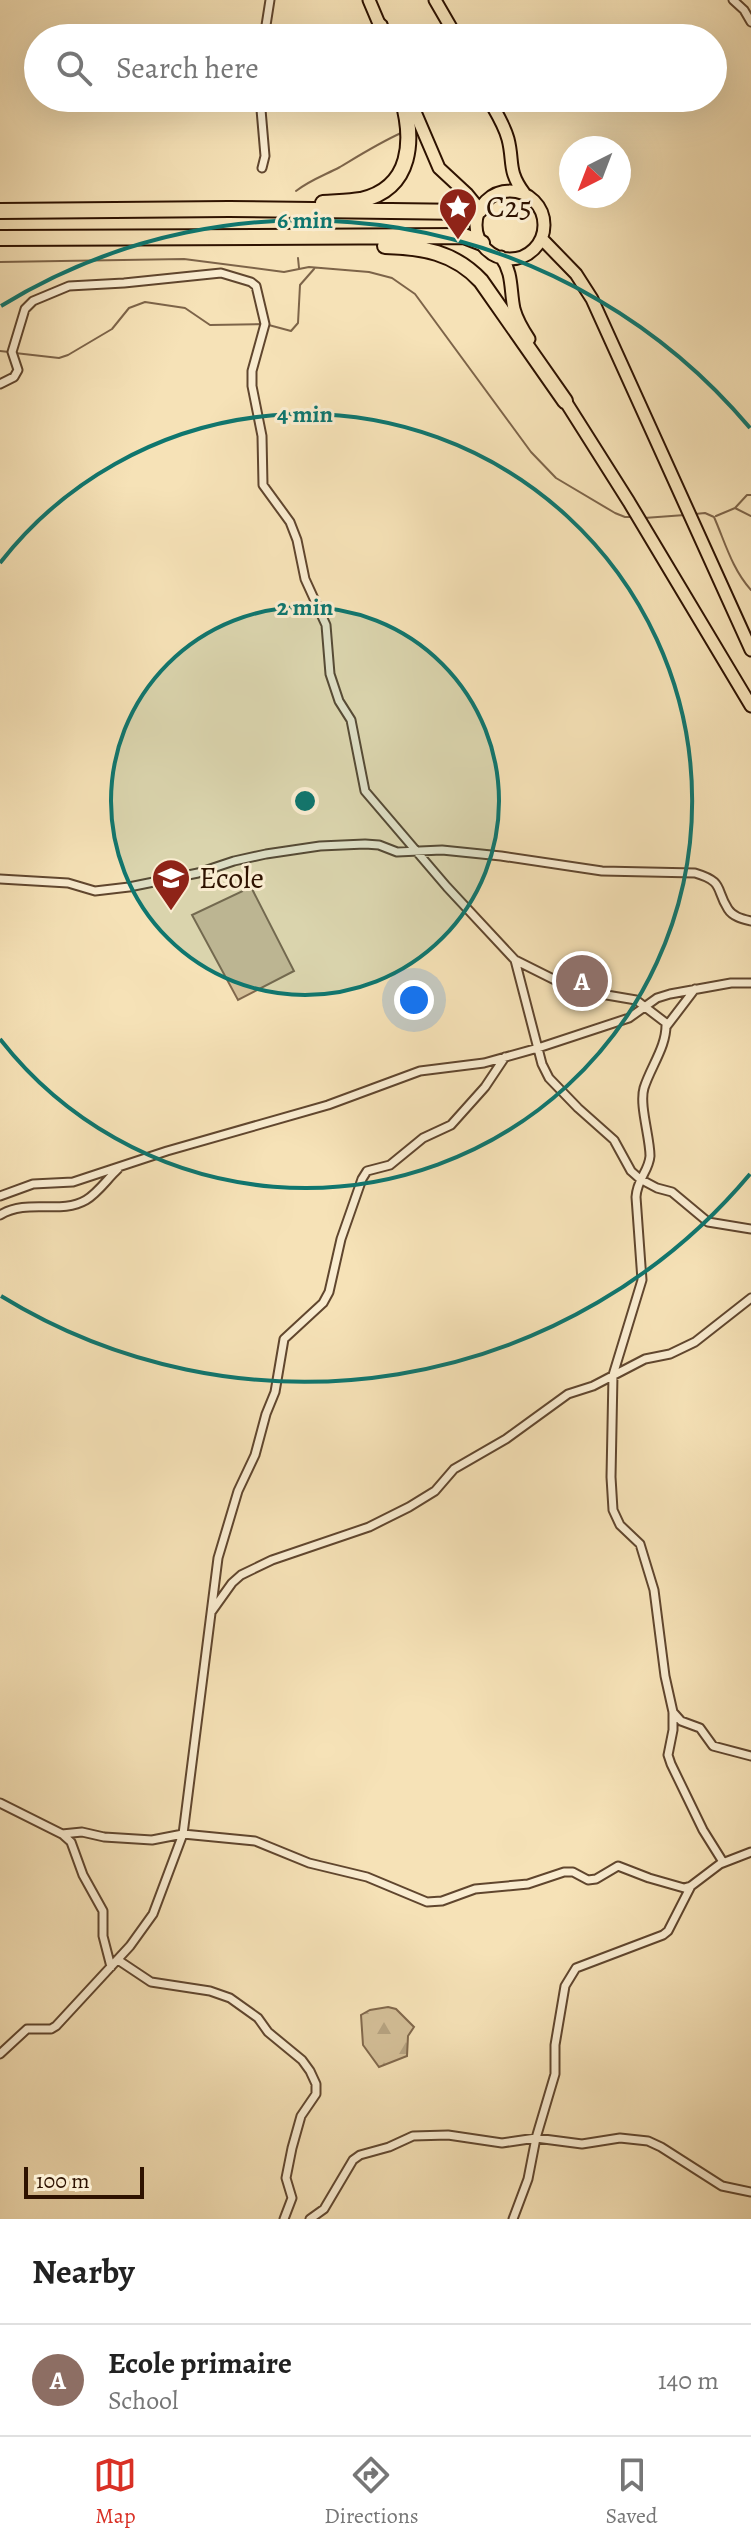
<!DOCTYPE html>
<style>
body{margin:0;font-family:Alegreya,serif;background:#f6f6f6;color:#222}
.compass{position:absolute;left:559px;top:136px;width:72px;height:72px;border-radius:50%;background:#fff;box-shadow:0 8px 32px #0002;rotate:222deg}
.scale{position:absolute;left:24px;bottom:20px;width:120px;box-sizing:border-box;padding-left:8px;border:4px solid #2e1200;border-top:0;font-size:22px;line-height:28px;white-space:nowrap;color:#2e1200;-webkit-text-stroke:6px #f9ecd0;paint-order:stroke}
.you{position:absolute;left:414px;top:1000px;width:28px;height:28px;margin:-20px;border:6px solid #fff;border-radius:50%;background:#1a73e8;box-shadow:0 0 0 12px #1a73e833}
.badge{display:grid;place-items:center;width:52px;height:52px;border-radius:50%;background:#d93025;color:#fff;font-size:26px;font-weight:700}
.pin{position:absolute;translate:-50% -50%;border:4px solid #fff;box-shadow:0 2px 8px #0006}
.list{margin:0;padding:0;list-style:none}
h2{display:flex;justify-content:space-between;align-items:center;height:104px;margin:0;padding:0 32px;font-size:34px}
h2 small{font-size:26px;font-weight:400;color:#767676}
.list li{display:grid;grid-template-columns:52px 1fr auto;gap:24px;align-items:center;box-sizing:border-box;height:112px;padding:0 32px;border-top:2px solid #e0e0e0}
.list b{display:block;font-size:30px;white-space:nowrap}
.list p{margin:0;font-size:26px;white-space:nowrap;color:#767676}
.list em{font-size:26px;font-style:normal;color:#767676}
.icon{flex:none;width:44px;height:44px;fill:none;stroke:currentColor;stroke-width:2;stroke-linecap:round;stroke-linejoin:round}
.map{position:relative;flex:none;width:751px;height:2219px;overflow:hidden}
.search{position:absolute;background:#fff;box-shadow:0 8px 32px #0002;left:24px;right:24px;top:24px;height:88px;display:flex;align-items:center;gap:20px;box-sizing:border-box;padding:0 28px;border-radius:44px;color:#767676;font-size:30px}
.sheet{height:216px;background:#fff}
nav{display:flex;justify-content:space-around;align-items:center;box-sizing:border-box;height:112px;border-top:2px solid #e0e0e0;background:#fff;font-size:22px;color:#767676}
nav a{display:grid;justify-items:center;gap:4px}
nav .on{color:#d93025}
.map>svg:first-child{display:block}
</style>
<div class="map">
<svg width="751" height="2219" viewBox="0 0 751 2219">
<defs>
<pattern id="forest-firs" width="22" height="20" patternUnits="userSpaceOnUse" patternTransform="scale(2)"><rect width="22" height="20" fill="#d4bf98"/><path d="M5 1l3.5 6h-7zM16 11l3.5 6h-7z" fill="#b6a381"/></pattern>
</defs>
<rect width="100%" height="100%" fill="#f6e2b7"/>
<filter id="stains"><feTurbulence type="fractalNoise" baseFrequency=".0025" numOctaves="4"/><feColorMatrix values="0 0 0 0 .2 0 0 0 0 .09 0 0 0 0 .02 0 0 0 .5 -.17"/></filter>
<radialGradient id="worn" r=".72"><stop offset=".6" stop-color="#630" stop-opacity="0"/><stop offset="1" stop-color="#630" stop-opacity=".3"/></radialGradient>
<path fill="url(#forest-firs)" stroke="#81684c" stroke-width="2" d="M 388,2007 L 396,2009 L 414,2027 L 408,2036 L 407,2056 L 379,2067 L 363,2045 L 361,2015 L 370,2010 Z"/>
<path fill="#d4bf98" stroke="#81684c" stroke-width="2" d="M 251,887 L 294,971 L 238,1000 L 192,915 Z"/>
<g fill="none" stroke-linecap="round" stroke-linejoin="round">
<path stroke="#7d6449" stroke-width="2" d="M 296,191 C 310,180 325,175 340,167 C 360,155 379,143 401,133
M 298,258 L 299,268
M 0,262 L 184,259 L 284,272 L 309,267 L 369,272 L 392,278 L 415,294 L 531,452 L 556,478 L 615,513 L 625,517 L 633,517
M 0,351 L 9,352
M 15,353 L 59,358 L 68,355 L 112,329 L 129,308 L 145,302 L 185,308 L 210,325 L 265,324 L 291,331 L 298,323 L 300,285 L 314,269
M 735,508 L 747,495 L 751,495
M 695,514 L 705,513 L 714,517 C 725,542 732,569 751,590
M 716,516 L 735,508 L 751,516
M 644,518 L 685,515"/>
<defs>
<path id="street" d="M 733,0 L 744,10 L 751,22
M 264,38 L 270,0
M 260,98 L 265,156 L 262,168
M 0,384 L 14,377 L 18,370 L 12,352 L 25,309 L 33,301 L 69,286 L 124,283 L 221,273 L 251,282 L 256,286 L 265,324 L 252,371 L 252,386 L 262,436 L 263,485 L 290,522 L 297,540 L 305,579 L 326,625 L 330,674 L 339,701 L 351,720 L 365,791 L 447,887 L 515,960 L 555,980 L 589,992 L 636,1000 L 666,1023 C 667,1046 651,1066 644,1088 C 639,1105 650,1137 650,1156 C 649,1171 637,1179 636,1197 L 642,1280 L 613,1375 L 611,1477 L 613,1510 L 620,1525 L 640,1544 L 654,1590 L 665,1676 L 673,1712 L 673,1730 L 668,1755 L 671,1764 L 703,1830 L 723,1862
M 0,879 L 68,883 L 95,891 L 129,887 L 198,873 L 234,861 L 266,854 L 320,846 L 365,844 L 379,845 L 397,852 L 442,850 L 501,856 L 602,871 L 695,873 C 725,882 715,889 728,909 C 733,917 743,919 751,921
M 515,960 L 542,1064 L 549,1078 L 578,1108 L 614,1140 L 631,1171 L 640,1179 L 657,1188 L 672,1192 L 708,1222 L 751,1229
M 666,1027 L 695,989
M 0,1196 L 33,1184 L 73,1182 L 167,1151 L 328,1105 L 420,1071 L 484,1063 L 538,1048 L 629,1018 L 657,998 L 670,994 L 731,983 L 751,983
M 0,1215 C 28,1198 60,1215 86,1200 C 98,1193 108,1178 118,1169
M 212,1611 L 232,1583 L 241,1575 L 272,1560 L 369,1527 L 409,1507 L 435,1491 L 454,1469 L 506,1439 L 568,1394 L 593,1386 L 645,1359 L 670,1354 L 695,1342 L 751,1298
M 673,1712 L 681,1721 L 700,1728 L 713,1746 L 751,1756
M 0,1803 L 62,1834 L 71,1842 L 83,1875 L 103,1911 L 103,1936 L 111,1967
M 62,1834 L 82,1832 L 104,1837 L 152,1840 L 183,1834 L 255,1841 L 309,1863 L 367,1877 L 427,1902 L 442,1901 L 475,1889 L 528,1884 L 564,1872 L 573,1872 L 588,1880 L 596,1879 L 618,1866 L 649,1878 L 684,1888 L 691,1886 L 720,1864 L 751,1852
M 118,1960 L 151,1982 L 210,1991 L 230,1998 L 258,2018 L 268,2032 L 302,2060 L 310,2071 L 316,2084 L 316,2094 L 301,2116 L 292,2148 L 286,2178 L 292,2198 L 284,2219
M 0,2054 L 27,2029 L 51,2029 L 56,2026 L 130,1946 L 153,1914 L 183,1834 L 218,1558 L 238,1491 L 255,1455 L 266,1414 L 275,1392 L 284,1339 L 323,1303 L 329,1292 L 341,1239 L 362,1179 L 367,1171 L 390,1165 L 423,1138 L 451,1125 L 485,1087 L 505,1057
M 310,2219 L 324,2209 L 353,2160 L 360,2155 L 389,2147 L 413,2136 L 448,2135 L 502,2143 L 536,2138 L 582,2144 L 620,2138 L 648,2141 L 661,2147 L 722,2186 L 751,2192
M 513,2219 L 528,2179 L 536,2138 L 555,2074 L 555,2045 L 565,1986 L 576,1968 L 663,1935 L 668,1931 L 691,1886"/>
<path id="primary" d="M 369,0 L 383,33
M 435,0 L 457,38
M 409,98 L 439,168 L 467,194 L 480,210
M 488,98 C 495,111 504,124 508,139 C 514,162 507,170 524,193
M476 225a34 34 0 1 1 68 0a34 34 0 1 1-68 0Z
M 542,239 L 576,274 L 592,299 L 751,650
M 501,257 C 513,273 510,290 514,309 C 517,320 523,330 529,339
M 562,396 L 629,502 L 751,706"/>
<path id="highway" d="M 380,26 L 383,38
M 323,203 C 336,202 349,202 361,200 C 413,188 414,139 402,98
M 0,211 L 229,209 L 469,212 L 480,210
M 0,238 L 464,236 L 482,243
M 385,246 C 422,247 454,252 481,281 L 565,401"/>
</defs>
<use href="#street" stroke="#60462e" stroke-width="11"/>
<use href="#primary" stroke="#2e1200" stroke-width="15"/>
<use href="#highway" stroke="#2e1200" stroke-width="18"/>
<use href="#street" stroke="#f9ecd0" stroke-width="7"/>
<use href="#primary" stroke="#f6e2b7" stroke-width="11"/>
<use href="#highway" stroke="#f6e2b7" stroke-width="14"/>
</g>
<circle cx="305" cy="801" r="194" fill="#0f766e" fill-opacity=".12"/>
<g fill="none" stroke="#0f766e" stroke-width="4">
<circle cx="305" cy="801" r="194"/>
<path d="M0 563A387 387 0 1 1 0 1039"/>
<path d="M750 1174A581 581 0 0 1 1 1296M1 306A581 581 0 0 1 750 428"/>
</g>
<defs>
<symbol id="sight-pin" viewBox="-11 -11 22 30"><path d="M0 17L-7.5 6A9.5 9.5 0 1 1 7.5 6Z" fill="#8f2418" stroke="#f9ecd0"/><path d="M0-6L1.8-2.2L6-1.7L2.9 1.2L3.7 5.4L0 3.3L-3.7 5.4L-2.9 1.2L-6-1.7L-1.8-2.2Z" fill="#fff"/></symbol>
<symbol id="school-pin" viewBox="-11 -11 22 30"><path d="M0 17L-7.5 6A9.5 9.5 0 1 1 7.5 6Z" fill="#8f2418" stroke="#f9ecd0"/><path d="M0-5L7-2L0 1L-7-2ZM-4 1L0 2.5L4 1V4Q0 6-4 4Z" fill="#fff"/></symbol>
</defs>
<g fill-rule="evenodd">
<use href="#sight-pin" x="436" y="185" width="44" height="60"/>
<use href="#school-pin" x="149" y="856" width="44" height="60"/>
</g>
<g text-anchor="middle" stroke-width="6" stroke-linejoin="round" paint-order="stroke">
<g font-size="30" fill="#2e1200" stroke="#f9ecd0" text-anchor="start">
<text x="486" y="217">C25</text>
<text x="199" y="888">Ecole</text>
</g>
</g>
<circle cx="305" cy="801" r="12" fill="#0f766e" stroke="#f9ecd0" stroke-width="4"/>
<g font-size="24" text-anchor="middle" font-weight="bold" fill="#0f766e" stroke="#f9ecd0" stroke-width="6" stroke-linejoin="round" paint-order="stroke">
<text x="305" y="228">6 min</text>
<text x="305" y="422">4 min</text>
<text x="305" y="615">2 min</text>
</g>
<rect width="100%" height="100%" filter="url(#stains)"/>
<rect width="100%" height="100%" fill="url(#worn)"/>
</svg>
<svg class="compass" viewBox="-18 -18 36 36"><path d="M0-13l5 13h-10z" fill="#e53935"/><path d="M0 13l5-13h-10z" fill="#767676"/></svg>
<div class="scale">100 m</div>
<div class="you"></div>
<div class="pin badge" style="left:582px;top:981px;background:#8d6e63">A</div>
<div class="search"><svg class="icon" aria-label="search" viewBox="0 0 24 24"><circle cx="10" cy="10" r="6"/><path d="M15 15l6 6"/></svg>Search here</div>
</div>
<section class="sheet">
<h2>Nearby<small></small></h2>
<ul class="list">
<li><span class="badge" style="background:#8d6e63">A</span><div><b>Ecole primaire</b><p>School</p></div><em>140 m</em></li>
</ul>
</section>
<nav>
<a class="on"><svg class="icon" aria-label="map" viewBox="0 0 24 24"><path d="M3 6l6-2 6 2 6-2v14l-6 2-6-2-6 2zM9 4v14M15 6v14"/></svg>Map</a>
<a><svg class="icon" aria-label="directions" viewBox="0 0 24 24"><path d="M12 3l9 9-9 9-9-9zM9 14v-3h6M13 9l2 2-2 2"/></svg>Directions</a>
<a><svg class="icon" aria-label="saved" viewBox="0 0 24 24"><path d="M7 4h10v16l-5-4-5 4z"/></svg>Saved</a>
</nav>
